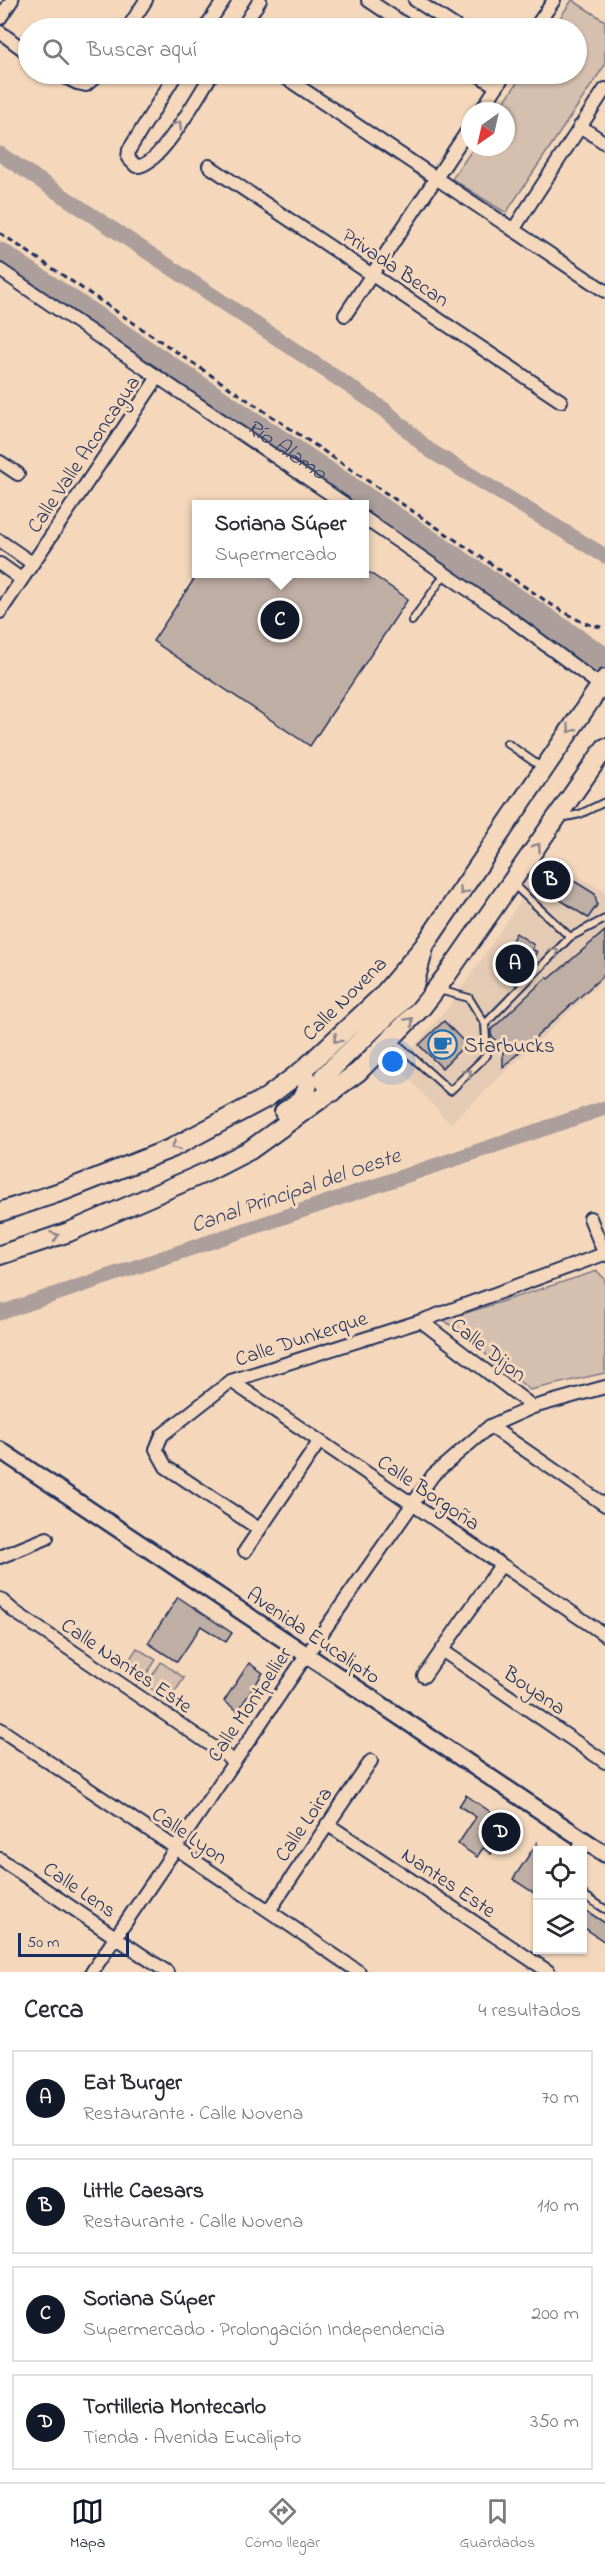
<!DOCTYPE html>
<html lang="es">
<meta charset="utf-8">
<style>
body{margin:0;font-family:"Indie Flower",sans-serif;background:#f7f7f7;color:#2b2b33}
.controls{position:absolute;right:18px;bottom:18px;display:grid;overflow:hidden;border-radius:0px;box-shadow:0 2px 4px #0004}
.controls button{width:54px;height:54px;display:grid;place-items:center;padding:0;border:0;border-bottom:2px solid #e1e1e2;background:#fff;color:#2b2b33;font:30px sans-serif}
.compass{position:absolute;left:461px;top:102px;width:54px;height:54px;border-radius:50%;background:#fff;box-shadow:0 2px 4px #0004;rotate:214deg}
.scale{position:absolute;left:18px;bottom:15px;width:111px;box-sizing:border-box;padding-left:6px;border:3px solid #1b2f5e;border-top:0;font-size:16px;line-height:21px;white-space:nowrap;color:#1b2f5e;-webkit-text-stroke:4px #f5d8bb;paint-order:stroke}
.you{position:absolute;left:393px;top:1062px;width:21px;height:21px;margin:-15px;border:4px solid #fff;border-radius:50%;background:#1a73e8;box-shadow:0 0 0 9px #1a73e833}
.badge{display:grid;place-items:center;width:39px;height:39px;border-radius:50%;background:#111827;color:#fff;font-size:20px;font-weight:700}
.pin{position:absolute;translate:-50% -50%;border:3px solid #fff;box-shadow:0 2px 6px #0006}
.popup{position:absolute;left:192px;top:500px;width:177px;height:78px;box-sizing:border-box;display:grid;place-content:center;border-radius:0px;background:#fff;filter:drop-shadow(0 2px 4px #0005);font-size:20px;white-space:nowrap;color:#7c7c81}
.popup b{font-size:22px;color:#2b2b33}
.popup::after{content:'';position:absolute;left:50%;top:100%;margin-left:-12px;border:12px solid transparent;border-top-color:#fff}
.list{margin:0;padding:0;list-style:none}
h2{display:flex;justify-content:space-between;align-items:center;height:78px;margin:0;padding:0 24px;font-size:26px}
h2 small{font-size:20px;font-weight:400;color:#7c7c81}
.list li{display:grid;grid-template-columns:39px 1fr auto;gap:18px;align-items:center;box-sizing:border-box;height:96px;margin:0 12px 12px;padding:0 12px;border:2px solid #e1e1e2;border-radius:0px}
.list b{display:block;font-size:22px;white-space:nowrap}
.list p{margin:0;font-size:20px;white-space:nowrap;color:#7c7c81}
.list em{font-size:20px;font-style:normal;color:#7c7c81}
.icon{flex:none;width:33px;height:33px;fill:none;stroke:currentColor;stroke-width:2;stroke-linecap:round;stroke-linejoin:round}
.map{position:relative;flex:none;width:605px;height:1972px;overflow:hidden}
.search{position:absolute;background:#fff;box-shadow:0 2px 4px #0004;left:18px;right:18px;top:18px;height:66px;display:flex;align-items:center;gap:15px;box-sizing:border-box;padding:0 21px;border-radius:33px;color:#7c7c81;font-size:22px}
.sheet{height:510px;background:#fff}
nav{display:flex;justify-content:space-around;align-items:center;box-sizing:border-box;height:84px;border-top:2px solid #e1e1e2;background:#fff;font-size:16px;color:#7c7c81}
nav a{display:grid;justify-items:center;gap:3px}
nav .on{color:#111827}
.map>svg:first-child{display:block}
</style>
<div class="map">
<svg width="605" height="1972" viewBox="0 0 605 1972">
<rect width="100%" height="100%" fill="#f5d8bb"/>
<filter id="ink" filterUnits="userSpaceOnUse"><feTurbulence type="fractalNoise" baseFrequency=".0167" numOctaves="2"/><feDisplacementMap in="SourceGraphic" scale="12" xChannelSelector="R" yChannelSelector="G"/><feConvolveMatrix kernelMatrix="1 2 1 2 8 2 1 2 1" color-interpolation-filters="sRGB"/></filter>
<g filter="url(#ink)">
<path fill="#e5cbb4" d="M 549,859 L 605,892 L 605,978 L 450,1124 L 398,1066 L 453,1001 Z"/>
<path fill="#d5bfae" stroke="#787786" stroke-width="1.5" d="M 572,0 L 605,21 L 605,65 L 506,213 L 452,179 L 474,147 L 506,147 L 506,111 L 498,111 L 523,74 L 576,74 L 576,28 L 553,28 Z
M 597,1271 L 605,1279 L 605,1373 L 530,1390 L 444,1320 Z
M 137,1648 L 156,1660 L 141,1682 L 123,1669 Z
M 161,1662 L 184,1678 L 169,1701 L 146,1685 Z"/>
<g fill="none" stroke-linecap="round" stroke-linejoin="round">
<path stroke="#ab9e9b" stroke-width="15" d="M 0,154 L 385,410 L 429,450 L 605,556
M 0,1313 L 605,1108"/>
<path stroke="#ab9e9b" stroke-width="27" id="s1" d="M 0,256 L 605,661"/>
</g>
<path fill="#bfaea4" stroke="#1b2f5e" stroke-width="1.5" d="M 198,573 L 370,573 L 408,599 L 310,746 L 153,641 Z
M 548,865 L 595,894 L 597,905 L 588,918 L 536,884 Z
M 605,931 L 605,974 L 503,1067 L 503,1050 L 491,1035 L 491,1030 L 547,977 L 549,979 Z
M 516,933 L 534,945 L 532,949 L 537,952 L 516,985 L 495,972 Z
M 444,1021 L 466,1044 L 442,1068 L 419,1045 Z
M 178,1597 L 232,1633 L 226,1642 L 201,1626 L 177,1662 L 148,1643 Z
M 249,1663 L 263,1673 L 238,1711 L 224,1701 Z
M 466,1795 L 511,1826 L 491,1854 L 483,1848 L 477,1857 L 458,1844 L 476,1817 L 459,1806 Z
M 537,1843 L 537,1895 L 513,1879 Z
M 582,1908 L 605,1923 L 605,1942 L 582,1926 Z"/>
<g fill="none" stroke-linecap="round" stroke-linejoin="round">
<defs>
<path id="service" d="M 412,621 L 445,574
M 507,743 L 541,767
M 561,818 L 580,814 L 605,802
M 514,885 L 570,937
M 485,1024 L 570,937 L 605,919
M 393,1040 L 450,1091 L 487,1055 L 485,1024 L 469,998 L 439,990
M 576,1850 L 579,1837
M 582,1894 L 605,1909"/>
<path id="minor" d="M 368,0 L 410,28
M 415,0 L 458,28
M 0,18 L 12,0
M 128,28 L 146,0
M 205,28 L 224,0
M 242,28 L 260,0
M 535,28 L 554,0
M 0,32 L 28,53
M 59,74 L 77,83 L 86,85 L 99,74
M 176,74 L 129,150 L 128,158 L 136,166 C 159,169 200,92 212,74
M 280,74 L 605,291
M 477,74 L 497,87
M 481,111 L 505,74
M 580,126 L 605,143
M 209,166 L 561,401
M 513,230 L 605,89
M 0,270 L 345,504
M 345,315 L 470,127
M 0,462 L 18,474
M 364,518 L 511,619 L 601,686
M 0,541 L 32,563
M 0,564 L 21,579
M 0,612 L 158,377
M 590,1218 L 605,1255
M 421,1321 L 533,1407
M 231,1381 L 605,1635
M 490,1426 L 605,1505
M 259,1529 L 166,1467 L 156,1449 L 162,1435 L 231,1381 L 421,1321 L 604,1254
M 245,1551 L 319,1442
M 0,1557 L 47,1538
M 0,1599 L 15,1612 L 234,1761
M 443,1651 L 605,1762
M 424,1676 L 501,1565
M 0,1729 L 359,1972
M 327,1824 L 549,1972
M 0,1859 L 167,1972
M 269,1911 L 371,1761
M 92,1972 L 306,1656 L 433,1475 L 490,1426 L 533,1407 L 605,1387"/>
<path id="tertiary" d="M 0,1450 L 605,1854"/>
<path id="primary" d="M 333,1092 L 324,1081 L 324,1076 L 397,1006 L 414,985 L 424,948
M 284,1112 C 301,1101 315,1091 303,1070
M 0,1212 L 66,1190 L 172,1148 L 266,1098 L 303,1070 L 382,996 L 424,946 L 605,679
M 0,1255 L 69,1232 L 209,1171 L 250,1150 L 358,1072 L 422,1007 L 446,976 L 605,748"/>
</defs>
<use href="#service" stroke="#1b2f5e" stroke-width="10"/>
<use href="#minor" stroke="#1b2f5e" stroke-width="16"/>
<use href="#tertiary" stroke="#1b2f5e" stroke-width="20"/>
<use href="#primary" stroke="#1b2f5e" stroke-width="22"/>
<path stroke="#1b2f5e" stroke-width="3" stroke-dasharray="6 4.5" stroke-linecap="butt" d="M 0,233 L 555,607 L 584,623 L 605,628"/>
<use href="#service" stroke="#f5d8bb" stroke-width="6"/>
<use href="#minor" stroke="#f5d8bb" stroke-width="12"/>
<use href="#tertiary" stroke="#f5d8bb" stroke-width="15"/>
<use href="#primary" stroke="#f5d8bb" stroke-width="18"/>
</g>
<defs><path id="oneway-chevron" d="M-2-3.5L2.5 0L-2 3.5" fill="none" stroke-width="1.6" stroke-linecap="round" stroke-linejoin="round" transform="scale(1.5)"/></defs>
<g stroke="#88848c">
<use href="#oneway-chevron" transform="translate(178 125) rotate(-57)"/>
<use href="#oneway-chevron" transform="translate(571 729) rotate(124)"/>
<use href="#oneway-chevron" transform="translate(537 847) rotate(-55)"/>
<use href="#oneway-chevron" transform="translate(463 891) rotate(124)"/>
<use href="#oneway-chevron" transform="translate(555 952) rotate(-45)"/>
<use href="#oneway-chevron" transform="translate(410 1021) rotate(-47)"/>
<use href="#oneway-chevron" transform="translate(337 1039) rotate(138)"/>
<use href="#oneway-chevron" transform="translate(468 1073) rotate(-44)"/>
<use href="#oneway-chevron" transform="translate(175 1146) rotate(154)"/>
<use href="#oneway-chevron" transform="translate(55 1236) rotate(-19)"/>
</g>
</g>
<defs>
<symbol id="cafe-ring" viewBox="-11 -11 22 22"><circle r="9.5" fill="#f5d8bb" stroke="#1f6fb2" stroke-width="1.5"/><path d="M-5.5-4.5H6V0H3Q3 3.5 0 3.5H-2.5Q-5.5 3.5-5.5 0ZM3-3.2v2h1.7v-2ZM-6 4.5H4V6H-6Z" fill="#1f6fb2"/></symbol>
</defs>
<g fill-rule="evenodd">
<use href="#cafe-ring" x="426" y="1028" width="33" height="33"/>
</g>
<g text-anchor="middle" stroke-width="6" stroke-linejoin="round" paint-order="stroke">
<g font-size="21" fill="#1b2f5e" stroke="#f5d8bb">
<text transform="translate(396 267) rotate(34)" y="7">Privada Becan</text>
<text transform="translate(83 454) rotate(-56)" y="7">Calle Valle Aconcagua</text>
<text transform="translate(344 998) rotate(-45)" y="7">Calle Novena</text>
<text transform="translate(301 1338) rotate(-18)" y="7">Calle Dunkerque</text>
<text transform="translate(489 1349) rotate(38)" y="7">Calle Dijon</text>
<text transform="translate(429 1492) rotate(34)" y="7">Calle Borgoña</text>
<text transform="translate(314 1635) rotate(34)" y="7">Avenida Eucalipto</text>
<text transform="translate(127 1665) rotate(34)" y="7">Calle Nantes Este</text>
<text transform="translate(535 1690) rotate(34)" y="7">Boyana</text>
<text transform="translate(249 1704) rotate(-56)" y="7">Calle Montpellier</text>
<text transform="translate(303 1824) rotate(-56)" y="7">Calle Loira</text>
<text transform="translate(190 1835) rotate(34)" y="7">Calle Lyon</text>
<text transform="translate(449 1882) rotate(34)" y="7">Nantes Este</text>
<text transform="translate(80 1889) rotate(34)" y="7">Calle Lens</text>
</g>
<g font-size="21" fill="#1b2f5e" stroke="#f5d8bb" text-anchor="start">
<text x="464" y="1052">Starbucks</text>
</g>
<g font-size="22" font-style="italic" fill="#38456a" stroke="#f5d8bb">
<text dy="8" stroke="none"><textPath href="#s1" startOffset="346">Río Alamo</textPath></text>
<text transform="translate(295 1189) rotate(-19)" y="8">Canal Principal del Oeste</text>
</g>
</g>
</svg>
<div class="controls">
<button><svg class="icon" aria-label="locate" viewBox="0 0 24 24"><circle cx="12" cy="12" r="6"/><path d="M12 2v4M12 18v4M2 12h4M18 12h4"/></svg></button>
<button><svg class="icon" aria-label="layers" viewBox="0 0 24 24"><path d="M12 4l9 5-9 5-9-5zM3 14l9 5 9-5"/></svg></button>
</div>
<svg class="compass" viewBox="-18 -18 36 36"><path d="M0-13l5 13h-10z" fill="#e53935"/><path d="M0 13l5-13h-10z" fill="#7c7c81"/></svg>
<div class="scale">50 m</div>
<div class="you"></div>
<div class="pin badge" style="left:515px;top:964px">A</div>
<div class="pin badge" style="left:551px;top:880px">B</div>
<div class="pin badge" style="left:280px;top:620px">C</div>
<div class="popup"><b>Soriana Súper</b>Supermercado</div>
<div class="pin badge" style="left:501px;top:1832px">D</div>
<div class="search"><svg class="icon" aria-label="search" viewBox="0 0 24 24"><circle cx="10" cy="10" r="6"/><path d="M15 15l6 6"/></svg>Buscar aquí</div>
</div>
<section class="sheet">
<h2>Cerca<small>4 resultados</small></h2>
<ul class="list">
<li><span class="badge">A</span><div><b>Eat Burger</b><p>Restaurante · Calle Novena</p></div><em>70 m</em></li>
<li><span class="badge">B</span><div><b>Little Caesars</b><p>Restaurante · Calle Novena</p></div><em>110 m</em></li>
<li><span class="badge">C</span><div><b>Soriana Súper</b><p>Supermercado · Prolongación Independencia</p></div><em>200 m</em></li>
<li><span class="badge">D</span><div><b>Tortilleria Montecarlo</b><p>Tienda · Avenida Eucalipto</p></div><em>350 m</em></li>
</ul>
</section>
<nav>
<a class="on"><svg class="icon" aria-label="map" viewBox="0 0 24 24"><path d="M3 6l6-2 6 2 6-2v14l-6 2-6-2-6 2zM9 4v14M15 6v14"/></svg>Mapa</a>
<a><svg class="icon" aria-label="directions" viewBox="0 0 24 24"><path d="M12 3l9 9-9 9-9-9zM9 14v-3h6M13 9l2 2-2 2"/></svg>Cómo llegar</a>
<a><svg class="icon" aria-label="saved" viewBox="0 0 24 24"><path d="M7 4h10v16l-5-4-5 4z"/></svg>Guardados</a>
</nav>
